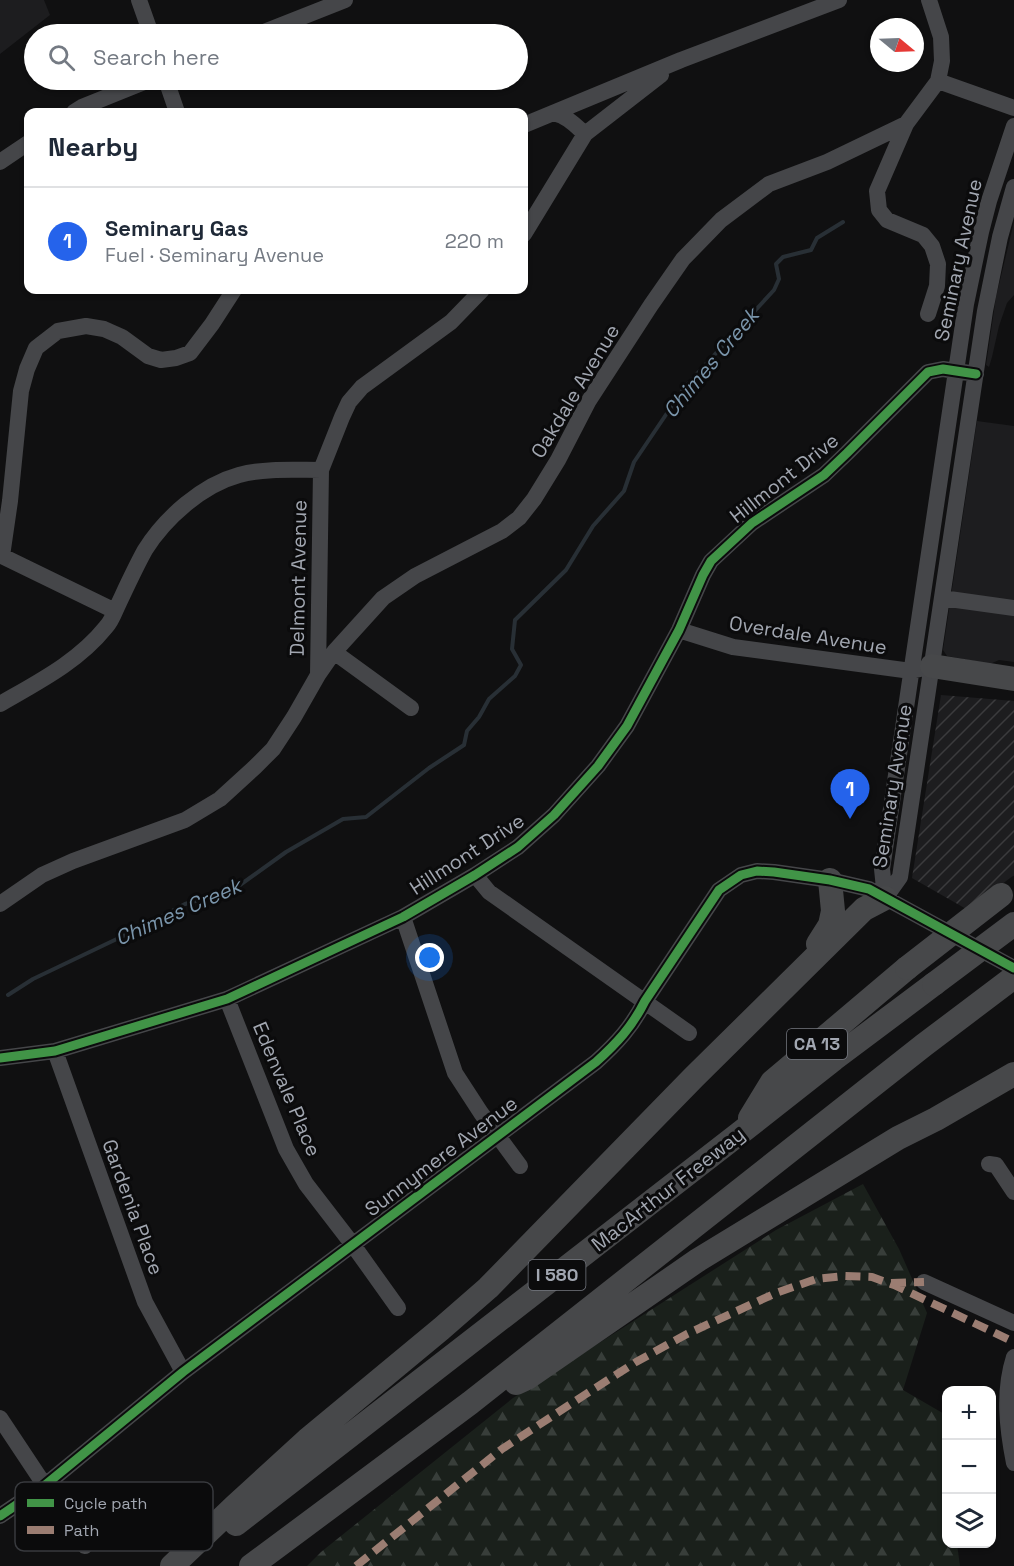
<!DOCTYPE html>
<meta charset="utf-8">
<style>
body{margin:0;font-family:"Space Grotesk",sans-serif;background:#f6f6f7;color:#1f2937}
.controls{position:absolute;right:18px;bottom:18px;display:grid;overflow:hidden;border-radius:12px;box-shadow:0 2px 4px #0004}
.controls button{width:54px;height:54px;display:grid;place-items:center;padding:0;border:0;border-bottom:2px solid #e0e1e3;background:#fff;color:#1f2937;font:30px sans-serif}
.compass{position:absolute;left:870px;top:18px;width:54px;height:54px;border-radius:50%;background:#fff;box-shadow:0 2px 4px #0004;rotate:109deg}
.you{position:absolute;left:430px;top:958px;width:21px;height:21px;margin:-15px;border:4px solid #fff;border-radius:50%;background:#1a73e8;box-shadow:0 0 0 9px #1a73e833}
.badge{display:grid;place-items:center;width:39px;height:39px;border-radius:50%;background:#2563eb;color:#fff;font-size:20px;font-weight:700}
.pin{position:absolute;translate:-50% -50px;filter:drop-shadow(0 2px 3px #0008)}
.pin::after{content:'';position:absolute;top:32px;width:21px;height:18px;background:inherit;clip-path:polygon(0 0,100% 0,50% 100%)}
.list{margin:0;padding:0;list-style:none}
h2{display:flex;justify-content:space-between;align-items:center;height:78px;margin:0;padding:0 24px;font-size:26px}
h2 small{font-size:20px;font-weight:400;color:#747a83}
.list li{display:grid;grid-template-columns:39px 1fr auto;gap:18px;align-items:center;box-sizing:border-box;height:108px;padding:0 24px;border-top:2px solid #e0e1e3}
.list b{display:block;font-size:22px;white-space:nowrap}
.list p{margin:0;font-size:20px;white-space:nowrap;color:#747a83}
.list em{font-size:20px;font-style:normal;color:#747a83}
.icon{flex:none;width:33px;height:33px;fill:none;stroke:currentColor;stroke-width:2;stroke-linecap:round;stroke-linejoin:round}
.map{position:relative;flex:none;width:1014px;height:1566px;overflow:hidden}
.search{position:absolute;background:#fff;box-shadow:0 2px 4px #0004;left:24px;top:24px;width:504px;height:66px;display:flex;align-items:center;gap:15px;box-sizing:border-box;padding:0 21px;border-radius:33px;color:#747a83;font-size:22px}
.panel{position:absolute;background:#fff;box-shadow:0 2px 4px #0004;left:24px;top:108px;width:504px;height:186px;border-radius:12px}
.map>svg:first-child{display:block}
</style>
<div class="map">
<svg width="1014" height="1566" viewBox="0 0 1014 1566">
<defs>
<pattern id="industrial-furrows" width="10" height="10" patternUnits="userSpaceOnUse" patternTransform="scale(1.5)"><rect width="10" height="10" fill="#1d1d1f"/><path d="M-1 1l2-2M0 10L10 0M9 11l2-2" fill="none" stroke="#3b3b3d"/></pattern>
<pattern id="forest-firs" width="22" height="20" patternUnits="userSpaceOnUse" patternTransform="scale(1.5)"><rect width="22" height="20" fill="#1a201b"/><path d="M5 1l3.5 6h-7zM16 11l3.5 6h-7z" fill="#383e3a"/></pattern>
</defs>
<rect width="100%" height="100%" fill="#101011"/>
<path fill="#1d1d1f" d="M 0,0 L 44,0 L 50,15 L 0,54 Z
M 1014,222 L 1014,295 L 1007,303 L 999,326 L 992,357 L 989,367 L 986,365 L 996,297 Z
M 977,421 L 1014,426 L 1014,662 L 999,660 L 990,664 L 947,656 L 943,650 Z"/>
<path fill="url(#industrial-furrows)" d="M 941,695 L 1014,701 L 1014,875 L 968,910 L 912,878 Z"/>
<path fill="url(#forest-firs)" d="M 863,1184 L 899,1249 L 927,1313 L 903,1390 L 946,1415 L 946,1544 L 957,1544 L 960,1566 L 307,1566 L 321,1552 L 513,1398 L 776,1230 Z"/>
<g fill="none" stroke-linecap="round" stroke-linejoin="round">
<path stroke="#282f35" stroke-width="4" d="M 8,995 L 33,979 L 144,926 L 185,904 L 233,890 L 286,852 L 343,819 L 366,817 L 429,768 L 464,745 L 467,731 L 479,717 L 489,699 L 515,676 L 521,665 L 512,649 L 515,620 L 566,570 L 593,526 L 624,491 L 634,462 L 684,388 L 774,290 L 779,279 L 776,264 L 783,257 L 811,250 L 817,238 L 843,222"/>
<path stroke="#454649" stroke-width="16" d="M 139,0 L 151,34
M 259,34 L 345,0
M 166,80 L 177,112
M 938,81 L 1014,108
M 74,112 L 82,107 L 149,80
M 553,113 C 567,116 575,125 585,134
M 524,125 L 681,60 L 839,0
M 0,162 L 28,143
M 524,234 L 585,134 L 661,75
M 928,314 L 937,286 L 938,264 L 932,246 L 923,235 L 887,220 L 879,210 L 877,191 L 906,124 L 938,81 L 942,61 L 941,37 L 929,0
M 0,556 L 2,556 L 115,611
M 2,556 L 10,501 L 21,391 L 27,369 L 36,348 L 58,331 L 86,326 L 104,329 L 122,337 L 148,356 L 161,360 L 176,358 L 190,353 L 212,324 L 234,290
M 942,598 L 1014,608
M 679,630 L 733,647 L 911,671 L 920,669
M 334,652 L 411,708
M 318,675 L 334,652 L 383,598 L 415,576 L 502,531 L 519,518 L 534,499 L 558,460 L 588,402 L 651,305 L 683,259 L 721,220 L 769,184 L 827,162 L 906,124
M 0,704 C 38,682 78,662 106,627 C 111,622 114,614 117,607 C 126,588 135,568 145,550 C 165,518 202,485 239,475 C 265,468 294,470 321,470
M 475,875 L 489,892 L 689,1033
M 885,898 L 882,869 L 966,304 L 981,232 L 989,201 L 1014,126
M 885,898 L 900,877 L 985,311 L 1000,237 L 1014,187
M 0,904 L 42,875 L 73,861 L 185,820 L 220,799 L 255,767 L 273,749 L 294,717 L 318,675 L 321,470 L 342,417 L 349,402 L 362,387 L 451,322 L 482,290
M 403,917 L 455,1073 L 481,1113 L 520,1166
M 227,999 L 286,1149 L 306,1184 L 353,1245 L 398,1308
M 55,1051 L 145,1302 L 183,1372
M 0,1058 L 55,1051 L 227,999 L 403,917 L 475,875 L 518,847 L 554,815 L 598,766 L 627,726 L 679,630 L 703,575 L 711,561 L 752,523 L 824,475 L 847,453 L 928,372 L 943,369 L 976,374
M 989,1164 L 996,1165 L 1014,1192
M 924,1282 L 1014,1323
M 1014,1357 C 1003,1391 1007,1428 1014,1463
M 0,1418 L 85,1546
M 0,1516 L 44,1486 L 183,1372 L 596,1062 C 617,1043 632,1027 645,1001 L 719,890 L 741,875 L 757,871 L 774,872 L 830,880 L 869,889 L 1014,968"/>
<path stroke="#47484a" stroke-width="24" d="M 932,666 L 1014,679
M 818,944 L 830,925 L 833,911 L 830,880
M 750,1118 L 772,1082 L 907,968
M 516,1383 L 527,1378 L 698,1260 L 898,1138 L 936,1119 L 1014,1074
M 236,1524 L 740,1133 L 834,1059 L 934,984
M 172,1566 L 235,1506 L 307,1440 L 441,1329 L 488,1288 L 694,1077 L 864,909 L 885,898
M 251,1566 L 470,1403 L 924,1045 L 1014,977"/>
<path stroke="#47484a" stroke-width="24" d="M 907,968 L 1001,895
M 934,984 L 1014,924"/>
<path stroke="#9b7d72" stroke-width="8" stroke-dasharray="15 8" stroke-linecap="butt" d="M 891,1283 L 924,1282
M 356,1566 L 502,1449 L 586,1394 L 636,1362 L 687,1334 L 776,1293 L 816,1279 L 844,1276 L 872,1277 L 894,1285 L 1014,1342"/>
<defs>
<path id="cycleway" d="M 0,1058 L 55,1051 L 227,999 L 403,917 L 475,875 L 518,847 L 554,815 L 598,766 L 627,726 L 679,630 L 703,575 L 711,561 L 752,523 L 824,475 L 847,453 L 928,372 L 943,369 L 976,374
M 0,1516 L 44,1486 L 183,1372 L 596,1062 C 617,1043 632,1027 645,1001 L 719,890 L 741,875 L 757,871 L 774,872 L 830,880 L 869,889 L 1014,968"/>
</defs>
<use href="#cycleway" stroke="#0b0b0c" stroke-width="13"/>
<use href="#cycleway" stroke="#419447" stroke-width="9"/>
</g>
<g text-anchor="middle" stroke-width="6" stroke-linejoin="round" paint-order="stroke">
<g fill="#0b0b0c" stroke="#757880" stroke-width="1.5">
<rect x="787" y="1029" width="60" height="30" rx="4.5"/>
<rect x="528.5" y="1260" width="57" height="30" rx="4.5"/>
</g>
<g font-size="18" font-weight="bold" fill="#a2a7b1">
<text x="817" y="1050">CA 13</text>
<text x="557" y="1281">I 580</text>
</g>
<g font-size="20" fill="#a2a7b1" stroke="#0b0b0c">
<text transform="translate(958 260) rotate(-78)" y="7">Seminary Avenue</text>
<text transform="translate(575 391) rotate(-59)" y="7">Oakdale Avenue</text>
<text transform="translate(784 478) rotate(-38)" y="7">Hillmont Drive</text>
<text transform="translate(298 578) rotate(-89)" y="7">Delmont Avenue</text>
<text transform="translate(808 635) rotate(9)" y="7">Overdale Avenue</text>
<text transform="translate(892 786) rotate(-81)" y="7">Seminary Avenue</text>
<text transform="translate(467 854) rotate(-33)" y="7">Hillmont Drive</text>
<text transform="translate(287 1089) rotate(67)" y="7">Edenvale Place</text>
<text transform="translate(441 1156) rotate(-37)" y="7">Sunnymere Avenue</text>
<text transform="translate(668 1189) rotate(-38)" y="7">MacArthur Freeway</text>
<text transform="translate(133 1207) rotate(70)" y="7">Gardenia Place</text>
</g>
<g font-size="21" font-style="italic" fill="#7a95ab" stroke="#0b0b0c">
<text transform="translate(711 363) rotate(-50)" y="7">Chimes Creek</text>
<text transform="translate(178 912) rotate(-24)" y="7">Chimes Creek</text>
</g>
</g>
<rect x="15" y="1482" width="198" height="69" rx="9" fill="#0b0b0c" stroke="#383a3e" stroke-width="1.5"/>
<rect x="27" y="1499" width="27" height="8" fill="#419447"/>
<rect x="27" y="1526" width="27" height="8" fill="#9b7d72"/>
<g font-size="16" fill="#a2a7b1">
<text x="64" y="1509">Cycle path</text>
<text x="64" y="1536">Path</text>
</g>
</svg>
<div class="controls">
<button>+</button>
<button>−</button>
<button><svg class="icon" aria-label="layers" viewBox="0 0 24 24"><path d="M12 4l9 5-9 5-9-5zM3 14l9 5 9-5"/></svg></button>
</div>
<svg class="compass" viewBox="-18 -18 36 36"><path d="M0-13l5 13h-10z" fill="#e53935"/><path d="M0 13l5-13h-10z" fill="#747a83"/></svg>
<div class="you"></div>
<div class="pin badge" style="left:850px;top:819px">1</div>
<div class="search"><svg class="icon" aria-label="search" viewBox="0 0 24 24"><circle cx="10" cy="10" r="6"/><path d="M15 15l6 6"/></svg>Search here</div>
<section class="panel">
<h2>Nearby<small></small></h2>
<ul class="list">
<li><span class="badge">1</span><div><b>Seminary Gas</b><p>Fuel · Seminary Avenue</p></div><em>220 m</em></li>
</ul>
</section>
</div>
